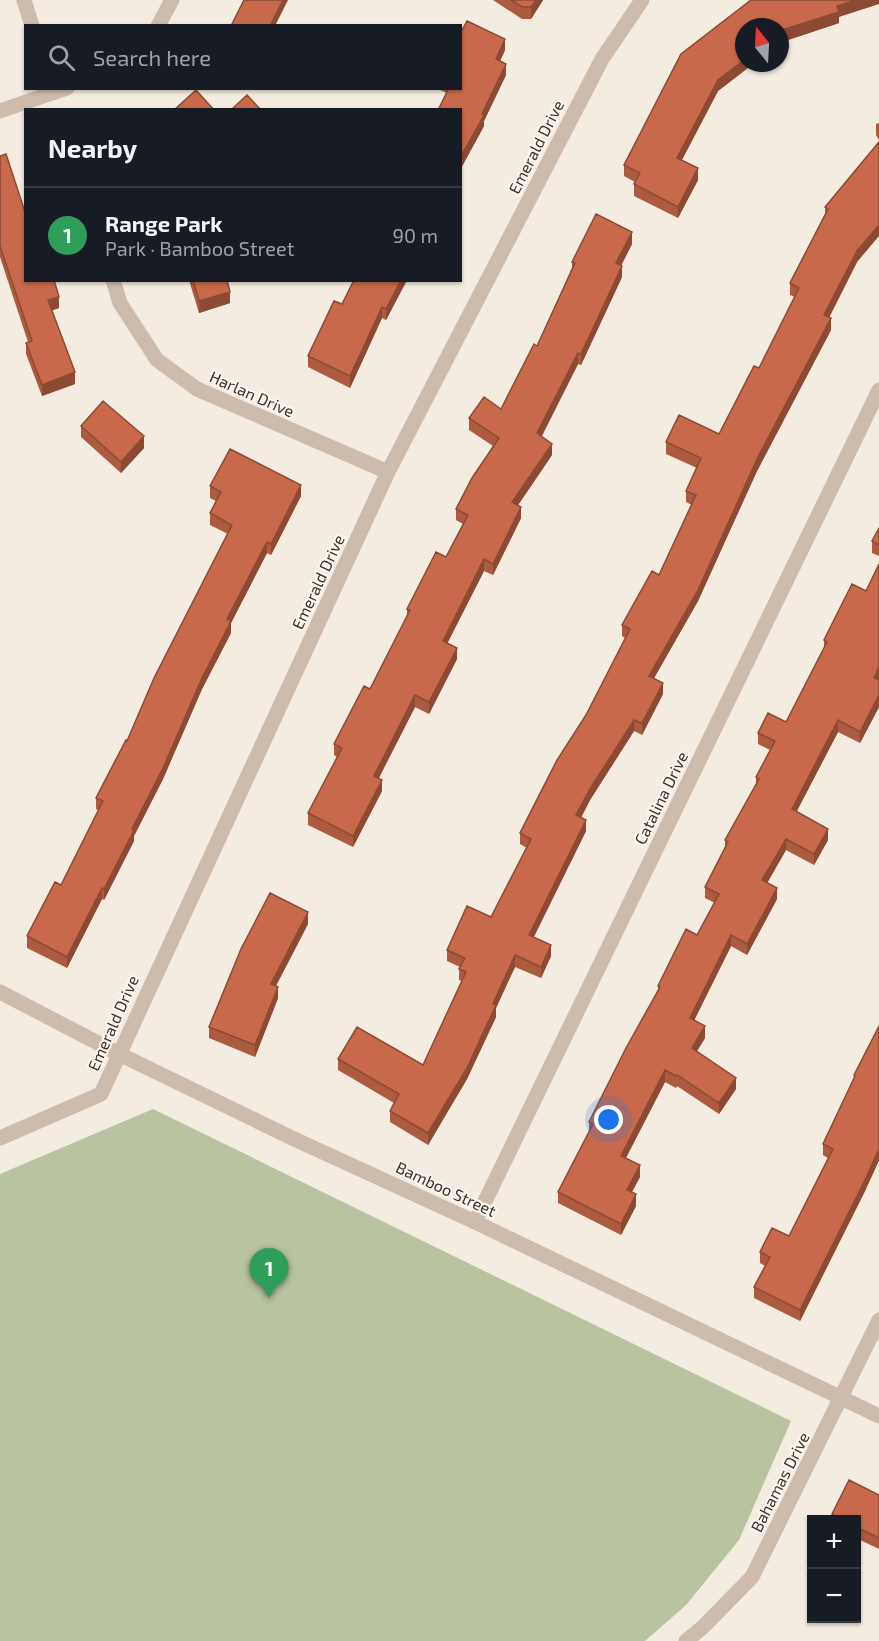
<!DOCTYPE html>
<meta charset="utf-8">
<style>
body{margin:0;font-family:"Exo 2",sans-serif;background:#242831;color:#f1f3f6}
.controls{position:absolute;right:18px;bottom:18px;display:grid;overflow:hidden;border-radius:0px;box-shadow:0 2px 4px #0004}
.controls button{width:54px;height:54px;display:grid;place-items:center;padding:0;border:0;border-bottom:2px solid #363941;background:#171b24;color:#f1f3f6;font:30px sans-serif}
.compass{position:absolute;left:735px;top:18px;width:54px;height:54px;border-radius:50%;background:#171b24;box-shadow:0 2px 4px #0004;rotate:342deg}
.you{position:absolute;left:609px;top:1120px;width:21px;height:21px;margin:-15px;border:4px solid #fff;border-radius:50%;background:#1a73e8;box-shadow:0 0 0 9px #1a73e833}
.badge{display:grid;place-items:center;width:39px;height:39px;border-radius:50%;background:#92aeb2;color:#fff;font-size:20px;font-weight:700}
.pin{position:absolute;translate:-50% -50px;filter:drop-shadow(0 2px 3px #0008)}
.pin::after{content:'';position:absolute;top:32px;width:21px;height:18px;background:inherit;clip-path:polygon(0 0,100% 0,50% 100%)}
.list{margin:0;padding:0;list-style:none}
h2{display:flex;justify-content:space-between;align-items:center;height:78px;margin:0;padding:0 24px;font-size:26px}
h2 small{font-size:20px;font-weight:400;color:#9ea1a6}
.list li{display:grid;grid-template-columns:39px 1fr auto;gap:18px;align-items:center;box-sizing:border-box;height:96px;padding:0 24px;border-top:2px solid #363941}
.list b{display:block;font-size:22px;white-space:nowrap}
.list p{margin:0;font-size:20px;white-space:nowrap;color:#9ea1a6}
.list em{font-size:20px;font-style:normal;color:#9ea1a6}
.icon{flex:none;width:33px;height:33px;fill:none;stroke:currentColor;stroke-width:2;stroke-linecap:round;stroke-linejoin:round}
.map{position:relative;flex:none;width:879px;height:1641px;overflow:hidden}
.search{position:absolute;background:#171b24;box-shadow:0 2px 4px #0004;left:24px;top:24px;width:438px;height:66px;display:flex;align-items:center;gap:15px;box-sizing:border-box;padding:0 21px;border-radius:0px;color:#9ea1a6;font-size:22px}
.panel{position:absolute;background:#171b24;box-shadow:0 2px 4px #0004;left:24px;top:108px;width:438px;height:174px;border-radius:0px}
.map>svg:first-child{display:block}
</style>
<div class="map">
<svg width="879" height="1641" viewBox="0 0 879 1641">
<rect width="100%" height="100%" fill="#f4ebe1"/>
<path fill="#b8c4a0" d="M 153,1109 L 791,1421 L 739,1540 L 686,1605 L 645,1641 L 0,1641 L 0,1174 Z"/>
<g fill="none" stroke-linecap="round" stroke-linejoin="round">
<path stroke="#cdbbac" stroke-width="15" d="M 24,0 L 32,26
M 158,26 L 172,0
M 0,111 L 67,88
M 113,280 L 120,303 L 157,360 L 197,389 L 388,472
M 0,1138 L 101,1094 L 388,472 L 602,59 L 642,0
M 475,1222 L 879,390
M 686,1641 L 703,1627 L 752,1577 L 879,1320"/>
<path stroke="#cdbbac" stroke-width="15" d="M 0,992 L 119,1054 L 292,1138 L 475,1222 L 879,1416"/>
</g>
<path fill="#ac5a40" d="M 493,0 L 543,0 L 531,19 L 522,19 Z
M 839,17 L 839,23 L 782,42 L 718,91 L 682,160 L 698,180 L 678,218 L 634,196 L 634,184 L 635,182 L 624,176 L 624,165 L 681,54 Z
M 505,50 L 500,61 L 506,75 L 484,121 L 484,126 L 460,170 L 460,110 L 447,93 L 440,90 L 440,88 L 460,88 Z
M 879,123 L 879,140 L 876,135 L 876,124 Z
M 879,142 L 857,262 L 829,318 L 831,330 L 757,471 L 698,601 L 654,678 L 663,694 L 642,735 L 634,731 L 590,800 L 581,818 L 586,831 L 534,937 L 551,956 L 541,978 L 515,967 L 496,1008 L 496,1017 L 467,1079 L 428,1145 L 390,1122 L 390,1111 L 394,1103 L 338,1070 L 338,1059 L 423,1065 L 462,981 L 459,980 L 459,969 L 460,967 L 447,961 L 447,950 L 491,917 L 527,848 L 520,844 L 520,833 L 586,715 L 625,638 L 622,636 L 622,625 L 659,575 L 692,505 L 686,502 L 686,491 L 697,468 L 666,454 L 666,442 L 719,434 L 759,368 L 795,297 L 790,295 L 790,283 L 825,216 L 825,207 Z
M 0,156 L 26,280 L 59,308 L 51,310 L 75,384 L 42,396 L 26,354 L 26,343 L 28,342 L 0,257 Z
M 632,244 L 621,266 L 622,277 L 581,365 L 578,364 L 542,436 L 552,455 L 518,505 L 521,518 L 493,575 L 484,571 L 447,643 L 457,659 L 429,714 L 415,707 L 379,778 L 382,791 L 353,847 L 308,825 L 308,813 L 337,757 L 334,755 L 334,744 L 370,689 L 407,616 L 407,609 L 446,557 L 463,524 L 456,520 L 456,509 L 493,446 L 469,430 L 469,418 L 501,409 L 537,346 L 572,268 L 572,262 Z
M 189,280 L 227,280 L 230,303 L 199,313 Z
M 407,280 L 386,320 L 382,318 L 350,388 L 308,367 L 308,356 L 342,304 Z
M 81,426 L 144,448 L 121,473 L 81,437 Z
M 210,486 L 301,496 L 271,555 L 267,553 L 231,623 L 231,633 L 202,689 L 163,779 L 134,836 L 134,841 L 104,900 L 102,899 L 67,968 L 27,948 L 27,936 L 61,885 L 98,810 L 96,809 L 96,798 L 127,741 L 228,534 L 210,525 L 210,513 L 216,501 L 210,498 Z
M 879,528 L 879,556 L 872,553 L 872,541 Z
M 879,564 L 879,678 L 878,680 L 879,680 L 879,707 L 860,743 L 838,732 L 797,811 L 828,840 L 814,865 L 786,850 L 767,883 L 777,899 L 747,955 L 731,946 L 694,1020 L 705,1038 L 697,1051 L 736,1089 L 719,1114 L 677,1086 L 676,1088 L 665,1082 L 626,1158 L 640,1177 L 632,1192 L 636,1206 L 621,1235 L 558,1203 L 558,1192 L 589,1132 L 589,1122 L 658,991 L 658,986 L 697,935 L 715,903 L 705,898 L 705,887 L 725,847 L 725,840 L 756,784 L 756,777 L 770,750 L 758,744 L 758,733 L 786,722 L 824,649 L 824,640 L 866,591 Z
M 308,924 L 276,986 L 278,998 L 255,1057 L 209,1038 L 209,1027 Z
M 879,1026 L 879,1160 L 865,1191 L 800,1321 L 754,1298 L 754,1287 L 765,1266 L 760,1263 L 760,1252 L 789,1236 L 828,1158 L 823,1155 L 823,1144 L 854,1080 L 854,1075 Z
M 879,1495 L 879,1549 L 856,1538 L 856,1520 L 832,1520 L 832,1514 Z"/>
<path fill="#8c4a34" d="M 283,0 L 288,0 L 275,26 L 270,26 Z
M 536,0 L 543,0 L 531,19 L 531,7 Z
M 856,0 L 879,0 L 879,4 L 839,17 L 839,23 L 782,42 L 780,43 L 780,32 L 782,30 L 837,6 Z
M 505,39 L 505,50 L 496,70 L 496,59 Z
M 744,60 L 744,63 L 754,63 L 718,91 L 677,169 L 677,158 L 718,80 Z
M 506,64 L 506,75 L 484,121 L 484,126 L 460,170 L 460,158 Z
M 698,168 L 698,180 L 678,218 L 678,207 Z
M 879,225 L 879,236 L 857,262 L 824,327 L 824,315 L 857,251 Z
M 632,232 L 632,244 L 616,275 L 616,263 Z
M 622,266 L 622,277 L 581,365 L 581,354 Z
M 401,280 L 407,280 L 386,320 L 386,309 Z
M 230,292 L 230,303 L 199,313 L 199,301 Z
M 59,297 L 59,308 L 48,312 L 48,300 Z
M 382,307 L 382,318 L 350,388 L 350,376 Z
M 831,318 L 831,330 L 757,471 L 698,601 L 649,687 L 649,676 L 757,459 Z
M 578,353 L 578,364 L 537,445 L 537,433 Z
M 75,372 L 75,384 L 42,396 L 42,385 Z
M 144,436 L 144,448 L 121,473 L 121,462 Z
M 552,444 L 552,455 L 512,514 L 512,502 Z
M 301,485 L 301,496 L 271,555 L 271,544 Z
M 521,507 L 521,518 L 493,575 L 493,564 Z
M 267,542 L 267,553 L 231,623 L 231,633 L 202,689 L 163,779 L 134,836 L 134,841 L 104,900 L 104,889 L 227,619 Z
M 484,559 L 484,571 L 443,652 L 443,641 Z
M 457,648 L 457,659 L 429,714 L 429,702 Z
M 879,667 L 879,678 L 874,689 L 874,678 Z
M 663,683 L 663,694 L 642,735 L 642,723 Z
M 415,695 L 415,707 L 374,787 L 374,776 Z
M 879,695 L 879,707 L 860,743 L 860,732 Z
M 634,720 L 634,731 L 590,800 L 576,827 L 576,815 L 590,789 Z
M 838,720 L 838,732 L 792,820 L 792,809 Z
M 382,780 L 382,791 L 353,847 L 353,836 Z
M 586,820 L 586,831 L 529,946 L 529,935 Z
M 828,829 L 828,840 L 814,865 L 814,854 Z
M 786,839 L 786,850 L 762,892 L 762,880 Z
M 102,888 L 102,899 L 67,968 L 67,957 Z
M 777,888 L 777,899 L 747,955 L 747,944 Z
M 308,912 L 308,924 L 271,995 L 271,984 Z
M 731,935 L 731,946 L 690,1029 L 690,1018 Z
M 551,945 L 551,956 L 541,978 L 541,967 Z
M 515,955 L 515,967 L 496,1008 L 496,1017 L 467,1079 L 428,1145 L 428,1133 L 493,1004 Z
M 278,987 L 278,998 L 255,1057 L 255,1045 Z
M 705,1026 L 705,1038 L 692,1059 L 692,1048 Z
M 665,1070 L 665,1082 L 621,1167 L 621,1156 Z
M 736,1078 L 736,1089 L 719,1114 L 719,1103 Z
M 879,1149 L 879,1160 L 865,1191 L 800,1321 L 800,1310 Z
M 640,1165 L 640,1177 L 627,1201 L 627,1190 Z
M 636,1194 L 636,1206 L 621,1235 L 621,1224 Z"/>
<path fill="#c8694b" stroke="#8c4a34" stroke-width="1.5" d="M 244,0 L 283,0 L 270,26 L 231,26 Z
M 511,0 L 536,0 L 531,7 L 522,7 Z
M 751,0 L 856,0 L 837,6 L 839,12 L 782,30 L 780,32 L 780,27 L 744,27 L 744,60 L 718,80 L 677,158 L 698,168 L 678,207 L 634,184 L 640,173 L 624,165 L 681,54 Z
M 467,21 L 505,39 L 496,59 L 506,64 L 482,114 L 484,115 L 460,158 L 460,110 L 438,110 L 449,88 L 460,88 L 460,34 Z
M 196,90 L 214,110 L 174,110 Z
M 247,95 L 261,110 L 231,110 Z
M 879,142 L 879,225 L 857,251 L 824,315 L 831,318 L 757,459 L 698,590 L 649,676 L 663,683 L 642,723 L 634,720 L 590,789 L 576,815 L 586,820 L 529,935 L 551,945 L 541,967 L 515,955 L 493,1004 L 496,1005 L 467,1068 L 428,1133 L 390,1111 L 399,1094 L 338,1059 L 357,1027 L 423,1065 L 466,972 L 459,969 L 465,958 L 447,950 L 467,906 L 491,917 L 531,839 L 520,833 L 557,760 L 586,715 L 630,629 L 622,625 L 652,571 L 659,575 L 696,495 L 686,491 L 701,458 L 666,442 L 679,415 L 719,434 L 754,366 L 759,368 L 799,288 L 790,283 L 828,209 L 825,207 Z
M 6,154 L 26,215 L 26,280 L 54,280 L 59,297 L 48,300 L 75,372 L 42,385 L 26,343 L 32,341 L 0,246 L 0,156 Z
M 596,214 L 632,232 L 616,263 L 622,266 L 581,354 L 578,353 L 537,433 L 552,444 L 512,502 L 521,507 L 493,564 L 484,559 L 443,641 L 457,648 L 429,702 L 415,695 L 374,776 L 382,780 L 353,836 L 308,813 L 342,748 L 334,744 L 364,686 L 370,689 L 410,610 L 407,609 L 436,552 L 446,557 L 468,515 L 456,509 L 472,478 L 499,438 L 469,418 L 484,397 L 501,409 L 534,344 L 537,346 L 575,263 L 572,262 Z
M 193,280 L 227,280 L 230,292 L 199,301 Z
M 354,280 L 401,280 L 386,309 L 382,307 L 350,376 L 308,356 L 334,301 L 342,304 Z
M 103,401 L 144,436 L 121,462 L 81,426 Z
M 230,449 L 301,485 L 271,544 L 267,542 L 227,619 L 231,621 L 202,678 L 163,768 L 132,829 L 134,830 L 104,889 L 102,888 L 67,957 L 27,936 L 55,882 L 61,885 L 103,801 L 96,798 L 126,740 L 127,741 L 154,678 L 232,525 L 210,513 L 221,492 L 210,486 Z
M 879,528 L 879,545 L 872,541 Z
M 879,564 L 879,667 L 874,678 L 879,680 L 879,695 L 860,732 L 838,720 L 792,809 L 828,829 L 814,854 L 786,839 L 762,880 L 777,888 L 747,944 L 731,935 L 690,1018 L 705,1026 L 692,1048 L 736,1078 L 719,1103 L 677,1075 L 676,1076 L 665,1070 L 621,1156 L 640,1165 L 627,1190 L 636,1194 L 621,1224 L 558,1192 L 593,1124 L 589,1122 L 626,1048 L 660,987 L 658,986 L 686,929 L 697,935 L 719,894 L 705,887 L 728,842 L 725,840 L 759,779 L 756,777 L 775,741 L 758,733 L 768,713 L 786,722 L 827,642 L 824,640 L 852,584 L 866,591 Z
M 270,893 L 308,912 L 271,984 L 278,987 L 255,1045 L 209,1027 L 241,949 Z
M 879,1026 L 879,1149 L 865,1180 L 800,1310 L 754,1287 L 770,1257 L 760,1252 L 772,1228 L 789,1236 L 833,1149 L 823,1144 L 855,1076 L 854,1075 Z
M 849,1480 L 879,1495 L 879,1538 L 856,1527 L 856,1520 L 842,1520 L 832,1514 Z"/>
<g text-anchor="middle" stroke-width="4.5" stroke-linejoin="round" paint-order="stroke">
<g font-size="16" fill="#3b302b" stroke="#fbf5ee">
<text transform="translate(536 147) rotate(-63)" y="6">Emerald Drive</text>
<text transform="translate(252 394) rotate(24)" y="6">Harlan Drive</text>
<text transform="translate(318 582) rotate(-65)" y="6">Emerald Drive</text>
<text transform="translate(661 798) rotate(-64)" y="6">Catalina Drive</text>
<text transform="translate(113 1023) rotate(-66)" y="6">Emerald Drive</text>
<text transform="translate(446 1189) rotate(25)" y="6">Bamboo Street</text>
<text transform="translate(780 1482) rotate(-63)" y="6">Bahamas Drive</text>
</g>
</g>
</svg>
<div class="controls">
<button>+</button>
<button>−</button>
</div>
<svg class="compass" viewBox="-18 -18 36 36"><path d="M0-13l5 13h-10z" fill="#e53935"/><path d="M0 13l5-13h-10z" fill="#9ea1a6"/></svg>
<div class="you"></div>
<div class="pin badge" style="left:269px;top:1298px;background:#2e9e5b">1</div>
<div class="search"><svg class="icon" aria-label="search" viewBox="0 0 24 24"><circle cx="10" cy="10" r="6"/><path d="M15 15l6 6"/></svg>Search here</div>
<section class="panel">
<h2>Nearby<small></small></h2>
<ul class="list">
<li><span class="badge" style="background:#2e9e5b">1</span><div><b>Range Park</b><p>Park · Bamboo Street</p></div><em>90 m</em></li>
</ul>
</section>
</div>
